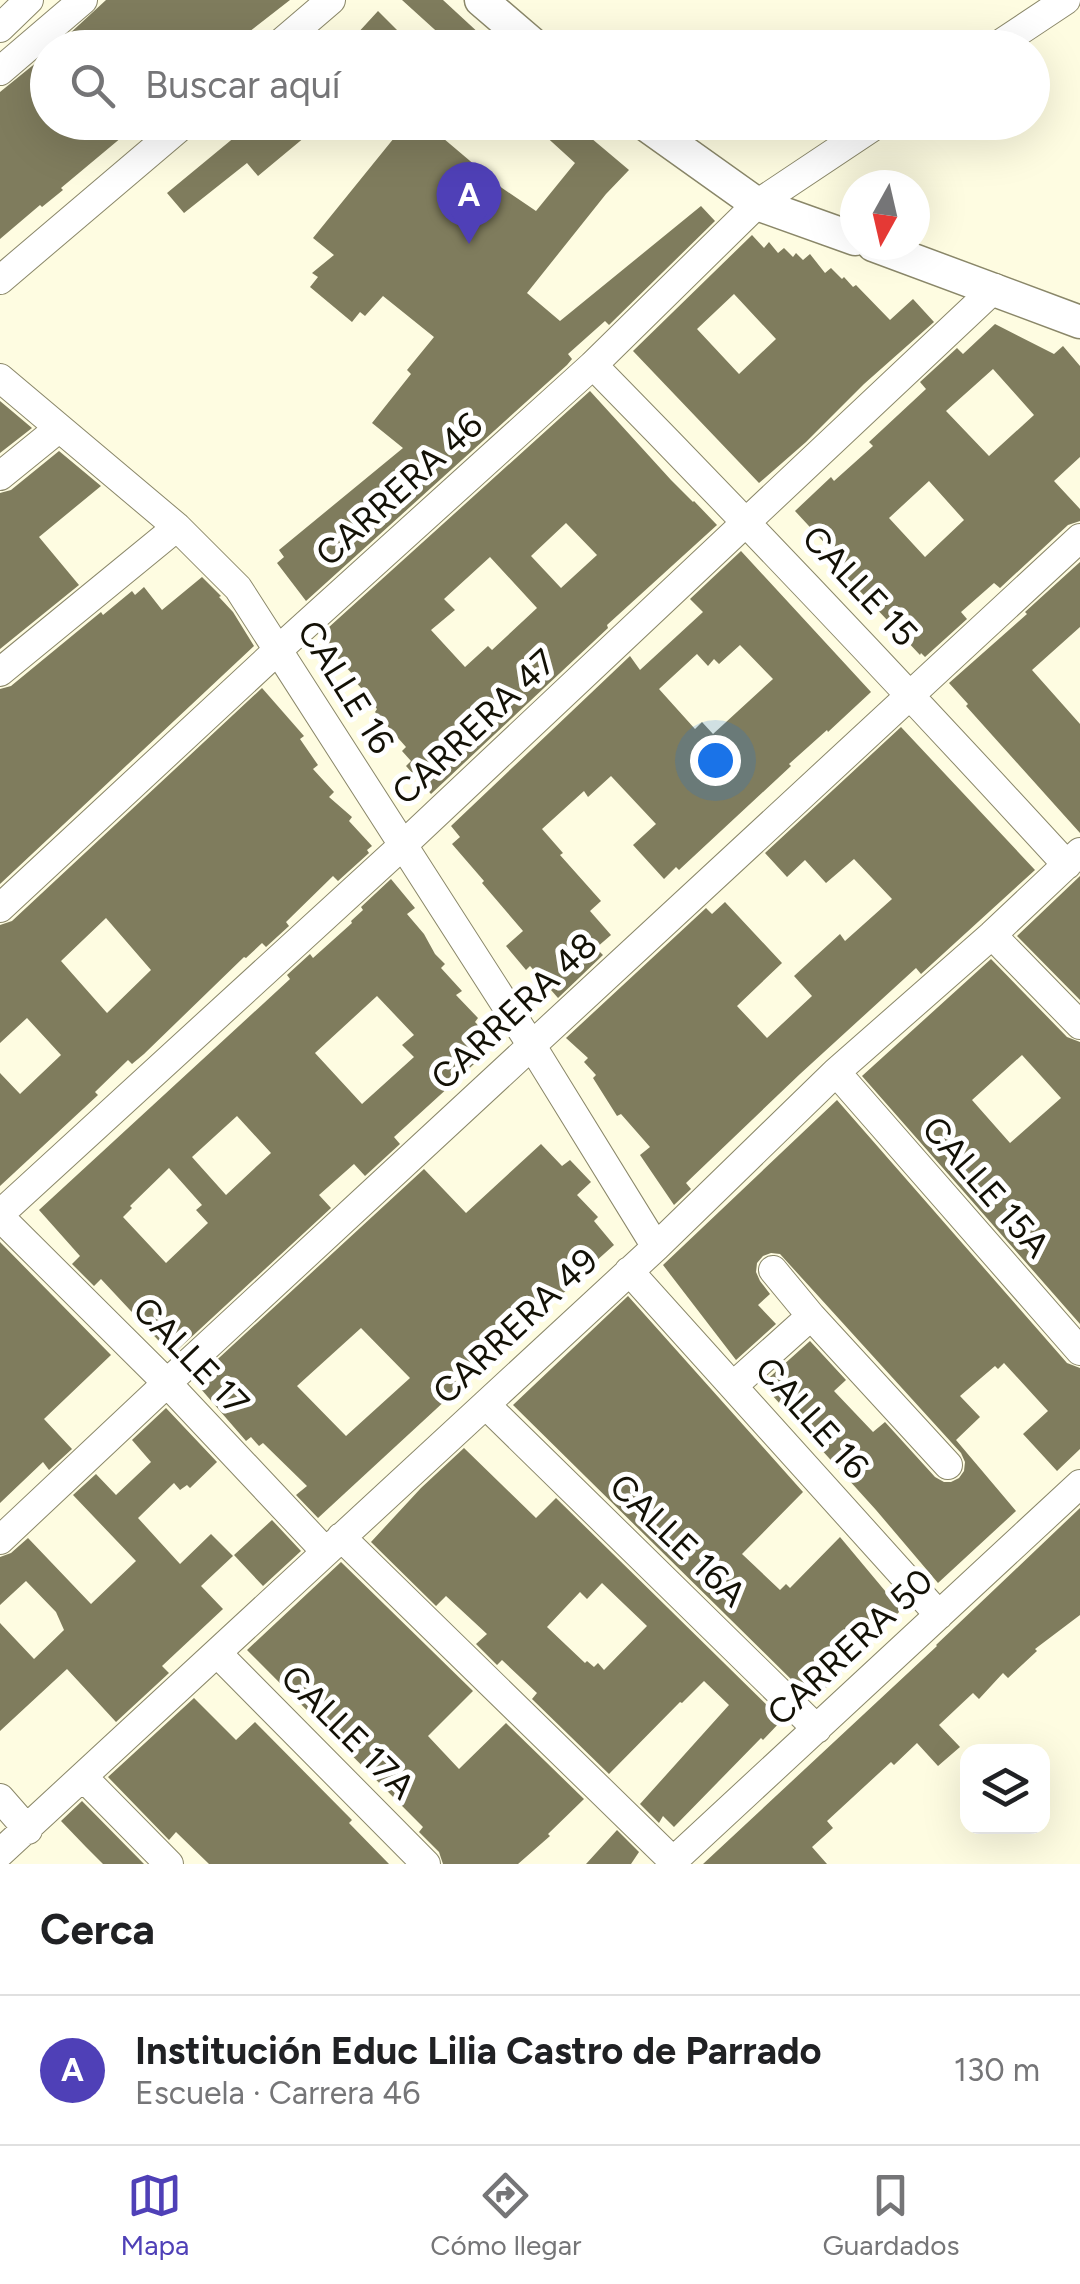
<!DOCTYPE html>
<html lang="es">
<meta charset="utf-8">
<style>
body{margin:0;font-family:Figtree,sans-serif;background:#f6f6f6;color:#202124}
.controls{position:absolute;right:30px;bottom:30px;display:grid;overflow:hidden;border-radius:20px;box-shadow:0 10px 40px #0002}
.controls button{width:90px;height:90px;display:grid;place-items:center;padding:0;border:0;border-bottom:2px solid #e0e0e0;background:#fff;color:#202124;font:50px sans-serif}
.compass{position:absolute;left:840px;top:170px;width:90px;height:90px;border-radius:50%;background:#fff;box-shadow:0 10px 40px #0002;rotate:188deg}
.you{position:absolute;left:715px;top:760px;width:35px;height:35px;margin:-25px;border:8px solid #fff;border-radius:50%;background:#1a73e8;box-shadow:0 0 0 15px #1a73e833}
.badge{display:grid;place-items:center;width:65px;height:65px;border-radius:50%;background:#4f40b7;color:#fff;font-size:32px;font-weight:700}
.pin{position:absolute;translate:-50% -82px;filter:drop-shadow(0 2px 5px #0008)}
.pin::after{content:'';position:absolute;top:52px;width:35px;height:30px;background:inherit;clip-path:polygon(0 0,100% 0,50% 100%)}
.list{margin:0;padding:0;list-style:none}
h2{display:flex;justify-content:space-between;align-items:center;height:130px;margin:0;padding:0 40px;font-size:42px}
h2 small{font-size:32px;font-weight:400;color:#757577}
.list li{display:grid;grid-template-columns:65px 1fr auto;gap:30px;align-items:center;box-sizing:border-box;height:150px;padding:0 40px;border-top:2px solid #e0e0e0}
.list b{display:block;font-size:38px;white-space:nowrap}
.list p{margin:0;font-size:32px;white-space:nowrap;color:#757577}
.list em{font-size:32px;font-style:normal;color:#757577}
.icon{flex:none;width:55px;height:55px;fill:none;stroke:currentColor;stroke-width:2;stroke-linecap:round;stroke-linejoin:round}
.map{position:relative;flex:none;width:1080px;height:1864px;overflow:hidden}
.search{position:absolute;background:#fff;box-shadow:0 10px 40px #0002;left:30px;right:30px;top:30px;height:110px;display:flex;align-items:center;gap:25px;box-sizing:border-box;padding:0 35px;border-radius:55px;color:#757577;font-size:38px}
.sheet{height:280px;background:#fff}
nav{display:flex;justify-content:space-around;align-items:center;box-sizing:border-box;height:140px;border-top:2px solid #e0e0e0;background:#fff;font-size:28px;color:#757577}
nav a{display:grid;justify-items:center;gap:5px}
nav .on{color:#4f40b7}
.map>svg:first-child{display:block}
</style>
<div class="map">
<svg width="1080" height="1864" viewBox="0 0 1080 1864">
<rect width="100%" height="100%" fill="#fefce1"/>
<path fill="#7f7c5d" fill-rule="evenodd" d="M 106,0 L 290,0 L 245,35 L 248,38 L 237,48 L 54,48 Z
M 402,0 L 443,0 L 495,48 L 455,48 Z
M 378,11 L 397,30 L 381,48 L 344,48 Z
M 48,53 L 48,122 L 140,122 L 61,188 L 63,190 L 42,207 L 40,205 L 0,239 L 0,92 Z
M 253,122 L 323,122 L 258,176 L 247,163 L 184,213 L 167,193 Z
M 407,122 L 424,122 L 502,188 L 536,211 L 575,163 L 530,122 L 572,122 L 629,170 L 606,194 L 527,293 L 560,321 L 701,206 L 715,221 L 609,325 L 605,321 L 568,354 L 572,359 L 567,365 L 306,601 L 277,563 L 284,557 L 279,550 L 403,448 L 372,423 L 411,374 L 407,370 L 434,337 L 383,296 L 365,316 L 360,312 L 352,322 L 310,287 L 318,277 L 312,273 L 334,255 L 313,238 Z
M 752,235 L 764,248 L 769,242 L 778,253 L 784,248 L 793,257 L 796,253 L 803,260 L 810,254 L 825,273 L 831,268 L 842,279 L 844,277 L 853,287 L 856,285 L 890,320 L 913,299 L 934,322 L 864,384 L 806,442 L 759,483 L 633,351 ZM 734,294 L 776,339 L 739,374 L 697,329 Z
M 995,324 L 1054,354 L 1063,346 L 1080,366 L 1080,457 L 1054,481 L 1080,509 L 1080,521 L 1068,525 L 1000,588 L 994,583 L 961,612 L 967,619 L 925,657 L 921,653 L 920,655 L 841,571 L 846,566 L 795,511 L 831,477 L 834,481 L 873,446 L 869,442 L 926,389 L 920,382 L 957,348 L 963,354 ZM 993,369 L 1034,415 L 989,456 L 946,411 ZM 929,481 L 964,520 L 925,557 L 889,518 Z
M 590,391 L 671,480 L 693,502 L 694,501 L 717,525 L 607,625 L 608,628 L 431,794 L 406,766 L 411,761 L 402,751 L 406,747 L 375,712 L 377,709 L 368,699 L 369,697 L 354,680 L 356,678 L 318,637 ZM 566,523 L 597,555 L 561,588 L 531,556 ZM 490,557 L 537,608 L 492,650 L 488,646 L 465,667 L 431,630 L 455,610 L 444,599 Z
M 0,401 L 32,428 L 0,453 Z
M 59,451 L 101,486 L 39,537 L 79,585 L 0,649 L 0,493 L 11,490 Z
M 741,551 L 871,692 L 828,732 L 827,730 L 789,764 L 791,766 L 679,870 L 676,867 L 664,879 L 633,845 L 656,824 L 611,776 L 588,797 L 584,791 L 542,829 L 563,853 L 560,855 L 601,901 L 590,911 L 611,935 L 596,948 L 603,955 L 558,998 L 530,966 L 526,970 L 506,946 L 523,931 L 482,883 L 484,881 L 452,844 L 460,837 L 451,826 L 630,656 L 640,670 L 703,612 L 690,599 ZM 740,645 L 773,679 L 713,734 L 702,722 L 695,729 L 659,689 L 697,654 L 708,666 L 714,659 L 719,664 Z
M 1080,562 L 1080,627 L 1032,670 L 1080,724 L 1080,833 L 966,706 L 968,704 L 949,683 L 1027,614 L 1025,612 Z
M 202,577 L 221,596 L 219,597 L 233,612 L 254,646 L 0,884 L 0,689 L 11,686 L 101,612 L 103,615 L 132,591 L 135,595 L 144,587 L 162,610 Z
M 262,688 L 304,736 L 300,739 L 318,765 L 313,769 L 334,792 L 329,797 L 352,817 L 349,821 L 372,846 L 367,850 L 369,853 L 338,881 L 333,876 L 286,922 L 289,926 L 266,947 L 262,943 L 246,958 L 244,957 L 144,1054 L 132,1064 L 128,1060 L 95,1092 L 98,1095 L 0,1186 L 0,1073 L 20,1094 L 61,1055 L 27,1018 L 0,1043 L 0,925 L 12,921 ZM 106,918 L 151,970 L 107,1013 L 61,961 Z
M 901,727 L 1035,870 L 921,974 L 916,968 L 800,1074 L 686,1183 L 691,1189 L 674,1205 L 640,1155 L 650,1147 L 621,1114 L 617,1116 L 593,1078 L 596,1075 L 584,1062 L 588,1058 L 566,1038 L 706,908 L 712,914 L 725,902 L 782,963 L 737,1006 L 767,1038 L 812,996 L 794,976 L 840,934 L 845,941 L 892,899 L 854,859 L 826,883 L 805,860 L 787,877 L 765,853 Z
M 1080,876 L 1080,1000 L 1017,936 Z
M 391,879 L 415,908 L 407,914 L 424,934 L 435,954 L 445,964 L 441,968 L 462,991 L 456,995 L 478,1018 L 475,1022 L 496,1044 L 394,1137 L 400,1144 L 365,1176 L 354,1164 L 319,1195 L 331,1208 L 172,1355 L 101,1279 L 94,1286 L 72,1264 L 80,1256 L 39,1210 L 290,979 L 287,975 L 310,954 L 313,958 L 352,923 L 351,921 L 363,910 L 361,907 ZM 377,996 L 414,1035 L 402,1045 L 414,1057 L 362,1104 L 315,1053 ZM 237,1116 L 271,1153 L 226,1195 L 192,1157 ZM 169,1168 L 202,1205 L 196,1210 L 208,1223 L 166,1263 L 123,1217 L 132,1208 L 130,1206 Z
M 991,959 L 1067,1037 L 1080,1042 L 1080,1324 L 862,1076 ZM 1022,1055 L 1061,1098 L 1010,1143 L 972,1100 Z
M 837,1100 L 1067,1363 L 1080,1368 L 1080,1449 L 1057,1471 L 1023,1434 L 1048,1411 L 1004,1363 L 998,1369 L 995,1366 L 960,1396 L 980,1417 L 956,1440 L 1016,1511 L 938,1583 L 876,1510 L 762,1384 L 810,1341 L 846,1380 L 834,1391 L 873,1432 L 885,1422 L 935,1477 L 944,1482 L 951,1482 L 959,1478 L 964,1471 L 965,1462 L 961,1453 L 780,1254 L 771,1253 L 763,1256 L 757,1263 L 756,1272 L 760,1281 L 770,1294 L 758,1305 L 776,1324 L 736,1360 L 663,1265 Z
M 541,1144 L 562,1166 L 570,1160 L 591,1182 L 577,1195 L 598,1217 L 594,1221 L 614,1245 L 595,1262 L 597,1263 L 506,1344 L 500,1338 L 453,1379 L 461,1386 L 318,1518 L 296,1495 L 307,1486 L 263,1443 L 259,1446 L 251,1437 L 246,1441 L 194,1381 L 424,1169 L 466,1213 ZM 361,1328 L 410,1378 L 346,1436 L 297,1386 Z
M 0,1242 L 111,1355 L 44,1419 L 72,1449 L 49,1470 L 43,1462 L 0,1503 Z
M 628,1296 L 803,1492 L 742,1554 L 780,1590 L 786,1584 L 790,1588 L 840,1537 L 901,1610 L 815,1699 L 808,1692 L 806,1694 L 513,1405 Z
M 166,1408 L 217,1462 L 190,1488 L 187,1485 L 180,1490 L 174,1483 L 138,1518 L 180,1564 L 211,1534 L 233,1556 L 201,1586 L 223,1609 L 162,1666 L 169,1673 L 116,1722 L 67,1669 L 0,1731 L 0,1623 L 34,1659 L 64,1630 L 56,1612 L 26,1581 L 0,1605 L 0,1557 L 11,1553 L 28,1538 L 91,1604 L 136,1561 L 73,1495 L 96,1474 L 116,1495 L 151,1462 L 132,1440 Z
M 464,1448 L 536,1518 L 556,1498 L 782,1720 L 763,1740 L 761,1738 L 674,1827 L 663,1816 L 659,1823 L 640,1804 L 729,1705 L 704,1681 L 682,1703 L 680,1702 L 609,1774 L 532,1699 L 537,1693 L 502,1660 L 497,1665 L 476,1644 L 487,1634 L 446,1596 L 436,1606 L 371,1542 L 421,1488 ZM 602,1583 L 647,1626 L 604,1670 L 598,1663 L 594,1667 L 587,1661 L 585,1663 L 547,1627 L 580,1592 L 587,1599 Z
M 1080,1508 L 1080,1615 L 1035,1649 L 1037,1651 L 1008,1678 L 1003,1673 L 979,1699 L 973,1693 L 939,1725 L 960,1747 L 938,1766 L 917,1743 L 894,1765 L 891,1762 L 827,1821 L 833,1828 L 812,1847 L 827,1864 L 703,1864 L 937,1646 L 936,1645 Z
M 272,1520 L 301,1551 L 263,1586 L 234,1555 Z
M 341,1562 L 473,1691 L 428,1736 L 459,1769 L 506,1723 L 584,1799 L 548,1834 L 550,1836 L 518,1864 L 443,1864 L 439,1852 L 419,1832 L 423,1827 L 247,1650 Z
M 194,1698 L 236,1740 L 255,1722 L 352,1820 L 349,1823 L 389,1864 L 209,1864 L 176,1832 L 169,1840 L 108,1777 Z
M 82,1801 L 144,1864 L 103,1864 L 86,1847 L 61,1821 Z
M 617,1830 L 639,1852 L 631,1864 L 586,1864 Z"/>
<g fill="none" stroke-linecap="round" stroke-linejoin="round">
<defs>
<path id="minor" d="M 0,28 L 29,0
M 275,48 L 331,0
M 994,48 L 1066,0
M 0,71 L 83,0
M 0,280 L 186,122
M 593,365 C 754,529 911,695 1067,865
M 0,378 L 177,527 L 238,588 L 532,1046 L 656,1247
M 0,476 L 58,429
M 0,672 L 177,527
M 0,908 L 279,649 L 593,365 L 757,204 L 880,122
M 992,935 L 1080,1025
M 836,1072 L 1080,1351
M 0,1214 L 402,846 L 995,288
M 0,1217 L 167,1383 L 325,1551
M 629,1271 L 939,1615
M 811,1316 L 948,1465
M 733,1386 L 811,1316 L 773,1270
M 486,1405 L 817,1729
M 341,1537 L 673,1861
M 0,1540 L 167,1383 L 1080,538
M 217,1653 L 426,1864
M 84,1778 L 169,1864
M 0,1798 L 28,1830
M 0,1853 L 656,1247 L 836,1072 L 992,935 L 1080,852
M 670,1864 L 1080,1484"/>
<path id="tertiary" d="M 481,0 L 537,48
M 642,122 L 757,204 L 855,239
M 873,245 L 1080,322"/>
</defs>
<use href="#minor" stroke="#8a8769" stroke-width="30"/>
<use href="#tertiary" stroke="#8a8769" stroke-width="35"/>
<use href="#minor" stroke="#fff" stroke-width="28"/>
<use href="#tertiary" stroke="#fff" stroke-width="32"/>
</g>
<g text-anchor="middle" stroke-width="10" stroke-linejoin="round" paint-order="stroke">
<g font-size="35" fill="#131106" stroke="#fff">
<text transform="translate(399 489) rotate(-42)" y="12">CARRERA 46</text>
<text transform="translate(860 586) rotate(47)" y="12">CALLE 15</text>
<text transform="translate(346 687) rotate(58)" y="12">CALLE 16</text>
<text transform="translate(474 727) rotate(-43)" y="12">CARRERA 47</text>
<text transform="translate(514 1011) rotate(-43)" y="12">CARRERA 48</text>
<text transform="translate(986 1187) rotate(49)" y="12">CALLE 15A</text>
<text transform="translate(515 1326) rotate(-43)" y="12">CARRERA 49</text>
<text transform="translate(191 1356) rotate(46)" y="12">CALLE 17</text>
<text transform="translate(812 1418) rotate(48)" y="12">CALLE 16</text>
<text transform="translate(678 1540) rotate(44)" y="12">CALLE 16A</text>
<text transform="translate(850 1647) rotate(-43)" y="12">CARRERA 50</text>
<text transform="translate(348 1732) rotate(45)" y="12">CALLE 17A</text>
</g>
</g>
</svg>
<div class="controls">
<button><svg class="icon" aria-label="layers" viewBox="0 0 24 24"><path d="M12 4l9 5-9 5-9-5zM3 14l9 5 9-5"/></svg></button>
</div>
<svg class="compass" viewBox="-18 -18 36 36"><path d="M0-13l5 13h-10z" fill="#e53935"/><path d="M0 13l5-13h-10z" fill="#757577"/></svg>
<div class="you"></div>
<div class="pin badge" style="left:469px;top:244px">A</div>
<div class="search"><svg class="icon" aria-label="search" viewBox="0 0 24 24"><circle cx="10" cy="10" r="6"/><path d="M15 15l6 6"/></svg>Buscar aquí</div>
</div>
<section class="sheet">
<h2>Cerca<small></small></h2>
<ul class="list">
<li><span class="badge">A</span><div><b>Institución Educ Lilia Castro de Parrado</b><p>Escuela · Carrera 46</p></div><em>130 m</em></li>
</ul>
</section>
<nav>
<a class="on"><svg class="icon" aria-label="map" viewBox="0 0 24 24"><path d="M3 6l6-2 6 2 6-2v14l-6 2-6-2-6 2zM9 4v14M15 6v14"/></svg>Mapa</a>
<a><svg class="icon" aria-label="directions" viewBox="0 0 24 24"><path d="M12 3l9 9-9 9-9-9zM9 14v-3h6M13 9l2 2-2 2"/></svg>Cómo llegar</a>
<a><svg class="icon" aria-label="saved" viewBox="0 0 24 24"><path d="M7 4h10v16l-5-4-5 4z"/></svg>Guardados</a>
</nav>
